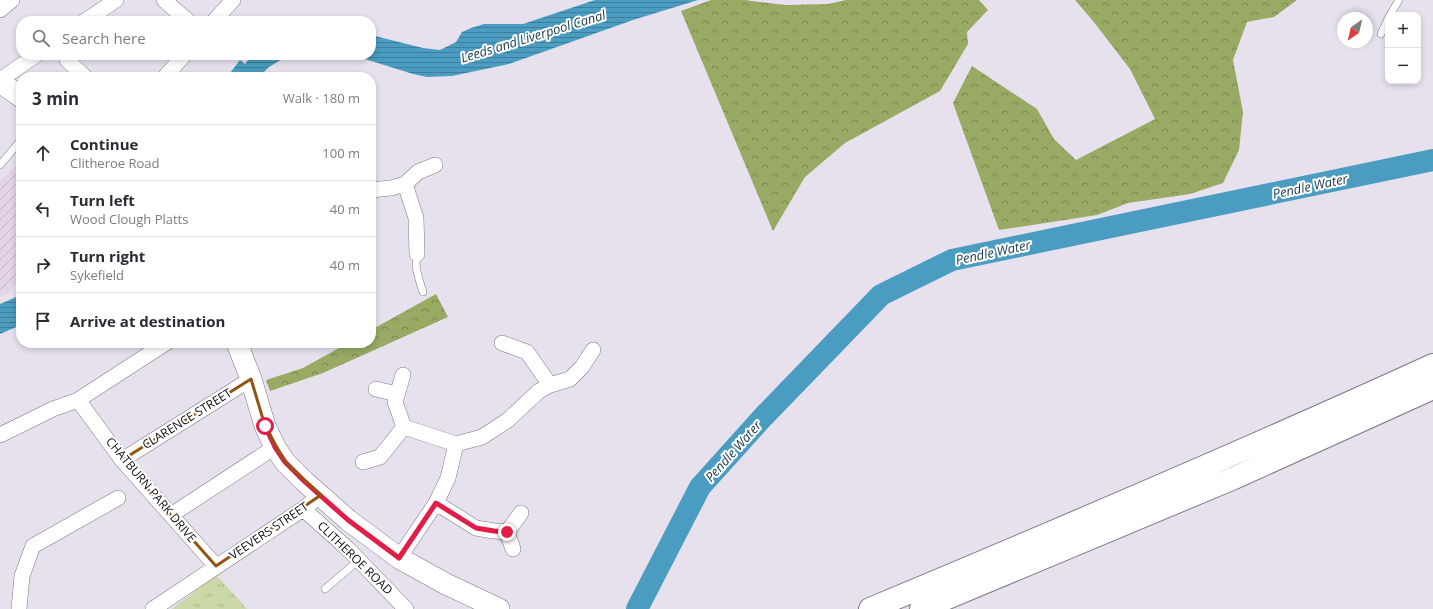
<!DOCTYPE html>
<meta charset="utf-8">
<style>
body{margin:0;font-family:"Open Sans",sans-serif;background:#f2f2f3;color:#2b2b33}
.controls{position:absolute;right:12px;top:12px;display:grid;overflow:hidden;border-radius:8px;box-shadow:0 2px 6px #0003}
.controls button{width:36px;height:36px;display:grid;place-items:center;padding:0;border:0;border-bottom:1px solid #e1e1e2;background:#fff;color:#2b2b33;font:20px sans-serif}
.compass{position:absolute;left:1337px;top:12px;width:36px;height:36px;border-radius:50%;background:#fff;box-shadow:0 2px 6px #0003;rotate:214deg}
.stop{position:absolute;width:12px;height:12px;margin:-9px;border:3px solid #e11d48;border-radius:50%;background:#fff}
.stop.end{background:#e11d48;border-color:#fff;box-shadow:0 1px 4px #0008}
.list{margin:0;padding:0;list-style:none}
h2{display:flex;justify-content:space-between;align-items:center;height:52px;margin:0;padding:0 16px;font-size:17px}
h2 small{font-size:13px;font-weight:400;color:#7c7c81}
.list li{display:grid;grid-template-columns:26px 1fr auto;gap:12px;align-items:center;box-sizing:border-box;height:56px;padding:0 16px;border-top:1px solid #e1e1e2}
.list b{display:block;font-size:15px;white-space:nowrap}
.list p{margin:0;font-size:13px;white-space:nowrap;color:#7c7c81}
.list em{font-size:13px;font-style:normal;color:#7c7c81}
.icon{flex:none;width:22px;height:22px;fill:none;stroke:currentColor;stroke-width:2;stroke-linecap:round;stroke-linejoin:round}
.map{position:relative;flex:none;width:1433px;height:609px;overflow:hidden}
.search{position:absolute;background:#fff;box-shadow:0 2px 6px #0003;left:16px;top:16px;width:360px;height:44px;display:flex;align-items:center;gap:10px;box-sizing:border-box;padding:0 14px;border-radius:16px;color:#7c7c81;font-size:15px}
.panel{position:absolute;background:#fff;box-shadow:0 2px 6px #0003;left:16px;top:72px;width:360px;height:276px;border-radius:16px}
.map>svg:first-child{display:block}
</style>
<div class="map">
<svg width="1433" height="609" viewBox="0 0 1433 609">
<defs>
<pattern id="industrial-furrows" width="10" height="10" patternUnits="userSpaceOnUse"><rect width="10" height="10" fill="#e3d4e7"/><path d="M-1 1l2-2M0 10L10 0M9 11l2-2" fill="none" stroke="#c2b5c5"/></pattern>
<pattern id="forest-crowns" width="20" height="18" patternUnits="userSpaceOnUse"><rect width="20" height="18" fill="#98aa64"/><path d="M2 6a3 3 0 1 1 6 0M12 15a3 3 0 1 1 6 0" fill="none" stroke="#7a8951"/></pattern>
<pattern id="park-tufts" width="24" height="20" patternUnits="userSpaceOnUse"><rect width="24" height="20" fill="#cbd9a6"/><path d="M3 7l-1-3M5 7V3M7 7l1-3M15 17l-1-3M17 17v-4M19 17l1-3" fill="none" stroke="#adb98e"/></pattern>
<pattern id="water-rules" width="6" height="5" patternUnits="userSpaceOnUse"><rect width="6" height="5" fill="#4a9dc0"/><path d="M0 2.5h6" fill="none" stroke="#3c7e9b"/></pattern>
</defs>
<rect width="100%" height="100%" fill="#e7e1ee"/>
<path fill="url(#industrial-furrows)" d="M 21,161 L 21,278 L 6,294 L 0,297 L 0,181 Z"/>
<path fill="url(#forest-crowns)" d="M 711,0 L 744,0 L 785,5 L 828,4 L 846,0 L 979,0 L 988,10 L 967,32 L 968,44 L 940,91 L 845,143 L 805,177 L 773,231 L 681,11 Z
M 1075,0 L 1297,0 L 1274,17 L 1247,22 L 1233,60 L 1243,112 L 1239,150 L 1223,183 L 1190,194 L 1128,203 L 1097,215 L 999,230 L 953,103 L 972,66 L 1037,109 L 1054,139 L 1076,160 L 1155,119 L 1130,69 L 1093,21 Z
M 436,294 L 448,317 L 323,373 L 270,391 L 266,380 L 303,368 L 348,343 L 371,343 L 371,330 Z"/>
<path fill="url(#park-tufts)" d="M 215,576 L 220,579 L 247,609 L 172,609 Z"/>
<path fill="url(#water-rules)" d="M 595,0 L 698,0 L 633,20 L 509,64 L 452,76 L 427,77 L 413,74 L 352,55 L 371,55 L 371,35 L 423,48 L 440,50 L 456,42 L 462,32 L 471,28 L 484,24 L 523,24 Z
M 252,55 L 289,55 L 269,67 L 259,77 L 227,77 L 240,60 L 245,64 Z
M 21,295 L 21,325 L 0,334 L 0,304 Z"/>
<g fill="none" stroke-linecap="round" stroke-linejoin="round">
<path stroke="#4a9dc0" stroke-width="22" d="M 637,609 L 700,487 L 763,417 L 881,295 L 952,260 L 1433,160"/>
<defs>
<path id="service" d="M 1390,15 L 1399,0
M 1381,34 L 1388,19
M 0,165 L 21,140
M 417,254 C 414,267 419,279 423,292
M 325,589 L 359,560"/>
<path id="minor" d="M 164,0 L 188,21
M 0,10 L 12,0
M 85,21 L 116,0
M 214,21 L 233,0
M 67,60 L 85,77
M 165,77 L 184,55
M 0,80 L 36,55
M 405,184 L 416,218 L 417,254
M 371,190 L 391,188 L 405,184 L 418,172 L 435,165
M 502,343 L 527,352 L 550,385
M 403,375 L 395,402 L 404,427 L 456,444
M 376,389 L 397,394
M 78,400 L 122,460 L 216,566
M 0,435 L 53,409 L 78,400 L 166,343
M 122,460 L 251,379
M 363,462 L 380,457 L 404,427
M 436,503 L 476,528 L 494,531 L 507,532 L 513,549
M 303,509 L 347,548 L 406,609
M 171,515 L 275,447
M 507,532 L 521,513
M 399,558 L 436,503 L 448,478 L 456,444 L 482,437 L 508,420 L 539,391 L 550,385 L 570,379 L 582,367 L 593,350
M 19,609 L 22,576 L 33,546 L 118,498
M 153,609 L 303,509 L 321,495"/>
<path id="secondary" d="M 0,82 L 21,97
M 237,343 L 251,379 L 265,426 L 275,447 L 285,462 L 304,481 L 348,520 L 399,558 L 446,584 L 499,609"/>
<path id="motorway" d="M 870,609 C 1059,530 1247,450 1433,365
M 921,609 L 1234,478 L 1433,388"/>
</defs>
<use href="#service" stroke="#7e7884" stroke-width="8"/>
<use href="#minor" stroke="#7e7884" stroke-width="16"/>
<use href="#secondary" stroke="#7e7884" stroke-width="22"/>
<use href="#motorway" stroke="#7e7884" stroke-width="24"/>
<use href="#service" stroke="#fff" stroke-width="7"/>
<use href="#minor" stroke="#fff" stroke-width="15"/>
<use href="#secondary" stroke="#fff" stroke-width="21"/>
<use href="#motorway" stroke="#fff" stroke-width="22"/>
</g>
<g fill="none" stroke-linecap="round" stroke-linejoin="round">
<path stroke="#e11d48" stroke-width="5" d="M 265,426 L 275,447 L 285,462 L 304,481 L 348,520 L 399,558 L 436,503 L 476,528 L 494,531 L 507,532"/>
</g>
<path fill="none" stroke="#905514" stroke-width="3" stroke-linejoin="round" d="M 251,379 L 265,426 L 285,462 L 321,495 L 216,566 L 122,460 Z"/>
<g text-anchor="middle" stroke-width="4" stroke-linejoin="round" paint-order="stroke">
<g font-size="12" fill="#0e0c10" stroke="#fff">
<text transform="translate(187 419) rotate(-32)" y="4">CLARENCE STREET</text>
<text transform="translate(151 490) rotate(50)" y="4">CHATBURN PARK DRIVE</text>
<text transform="translate(269 531) rotate(-34)" y="4">VEEVERS STREET</text>
<text transform="translate(355 558) rotate(44)" y="4">CLITHEROE ROAD</text>
</g>
<g font-size="13" font-style="italic" fill="#1d4252" stroke="#fff">
<text transform="translate(533 36) rotate(-17)" y="5">Leeds and Liverpool Canal</text>
<text transform="translate(1310 186) rotate(-12)" y="5">Pendle Water</text>
<text transform="translate(993 252) rotate(-12)" y="5">Pendle Water</text>
<text transform="translate(733 451) rotate(-48)" y="5">Pendle Water</text>
</g>
</g>
</svg>
<div class="controls">
<button>+</button>
<button>−</button>
</div>
<svg class="compass" viewBox="-18 -18 36 36"><path d="M0-13l5 13h-10z" fill="#e53935"/><path d="M0 13l5-13h-10z" fill="#7c7c81"/></svg>
<div class="stop" style="left:265px;top:426px"></div>
<div class="stop end" style="left:507px;top:532px"></div>
<div class="search"><svg class="icon" aria-label="search" viewBox="0 0 24 24"><circle cx="10" cy="10" r="6"/><path d="M15 15l6 6"/></svg>Search here</div>
<section class="panel">
<h2>3 min<small>Walk · 180 m</small></h2>
<ul class="list">
<li><svg class="icon" aria-label="ahead" viewBox="0 0 24 24"><path d="M12 20V5M6 11l6-6 6 6"/></svg><div><b>Continue</b><p>Clitheroe Road</p></div><em>100 m</em></li>
<li><svg class="icon" aria-label="left" viewBox="0 0 24 24"><path d="M17 20v-9H6M10 6l-5 5 5 5"/></svg><div><b>Turn left</b><p>Wood Clough Platts</p></div><em>40 m</em></li>
<li><svg class="icon" aria-label="right" viewBox="0 0 24 24"><path d="M7 20v-9h11M14 6l5 5-5 5"/></svg><div><b>Turn right</b><p>Sykefield</p></div><em>40 m</em></li>
<li><svg class="icon" aria-label="arrive" viewBox="0 0 24 24"><path d="M6 21V4h12l-3 4 3 4H6"/></svg><div><b>Arrive at destination</b></div></li>
</ul>
</section>
</div>
